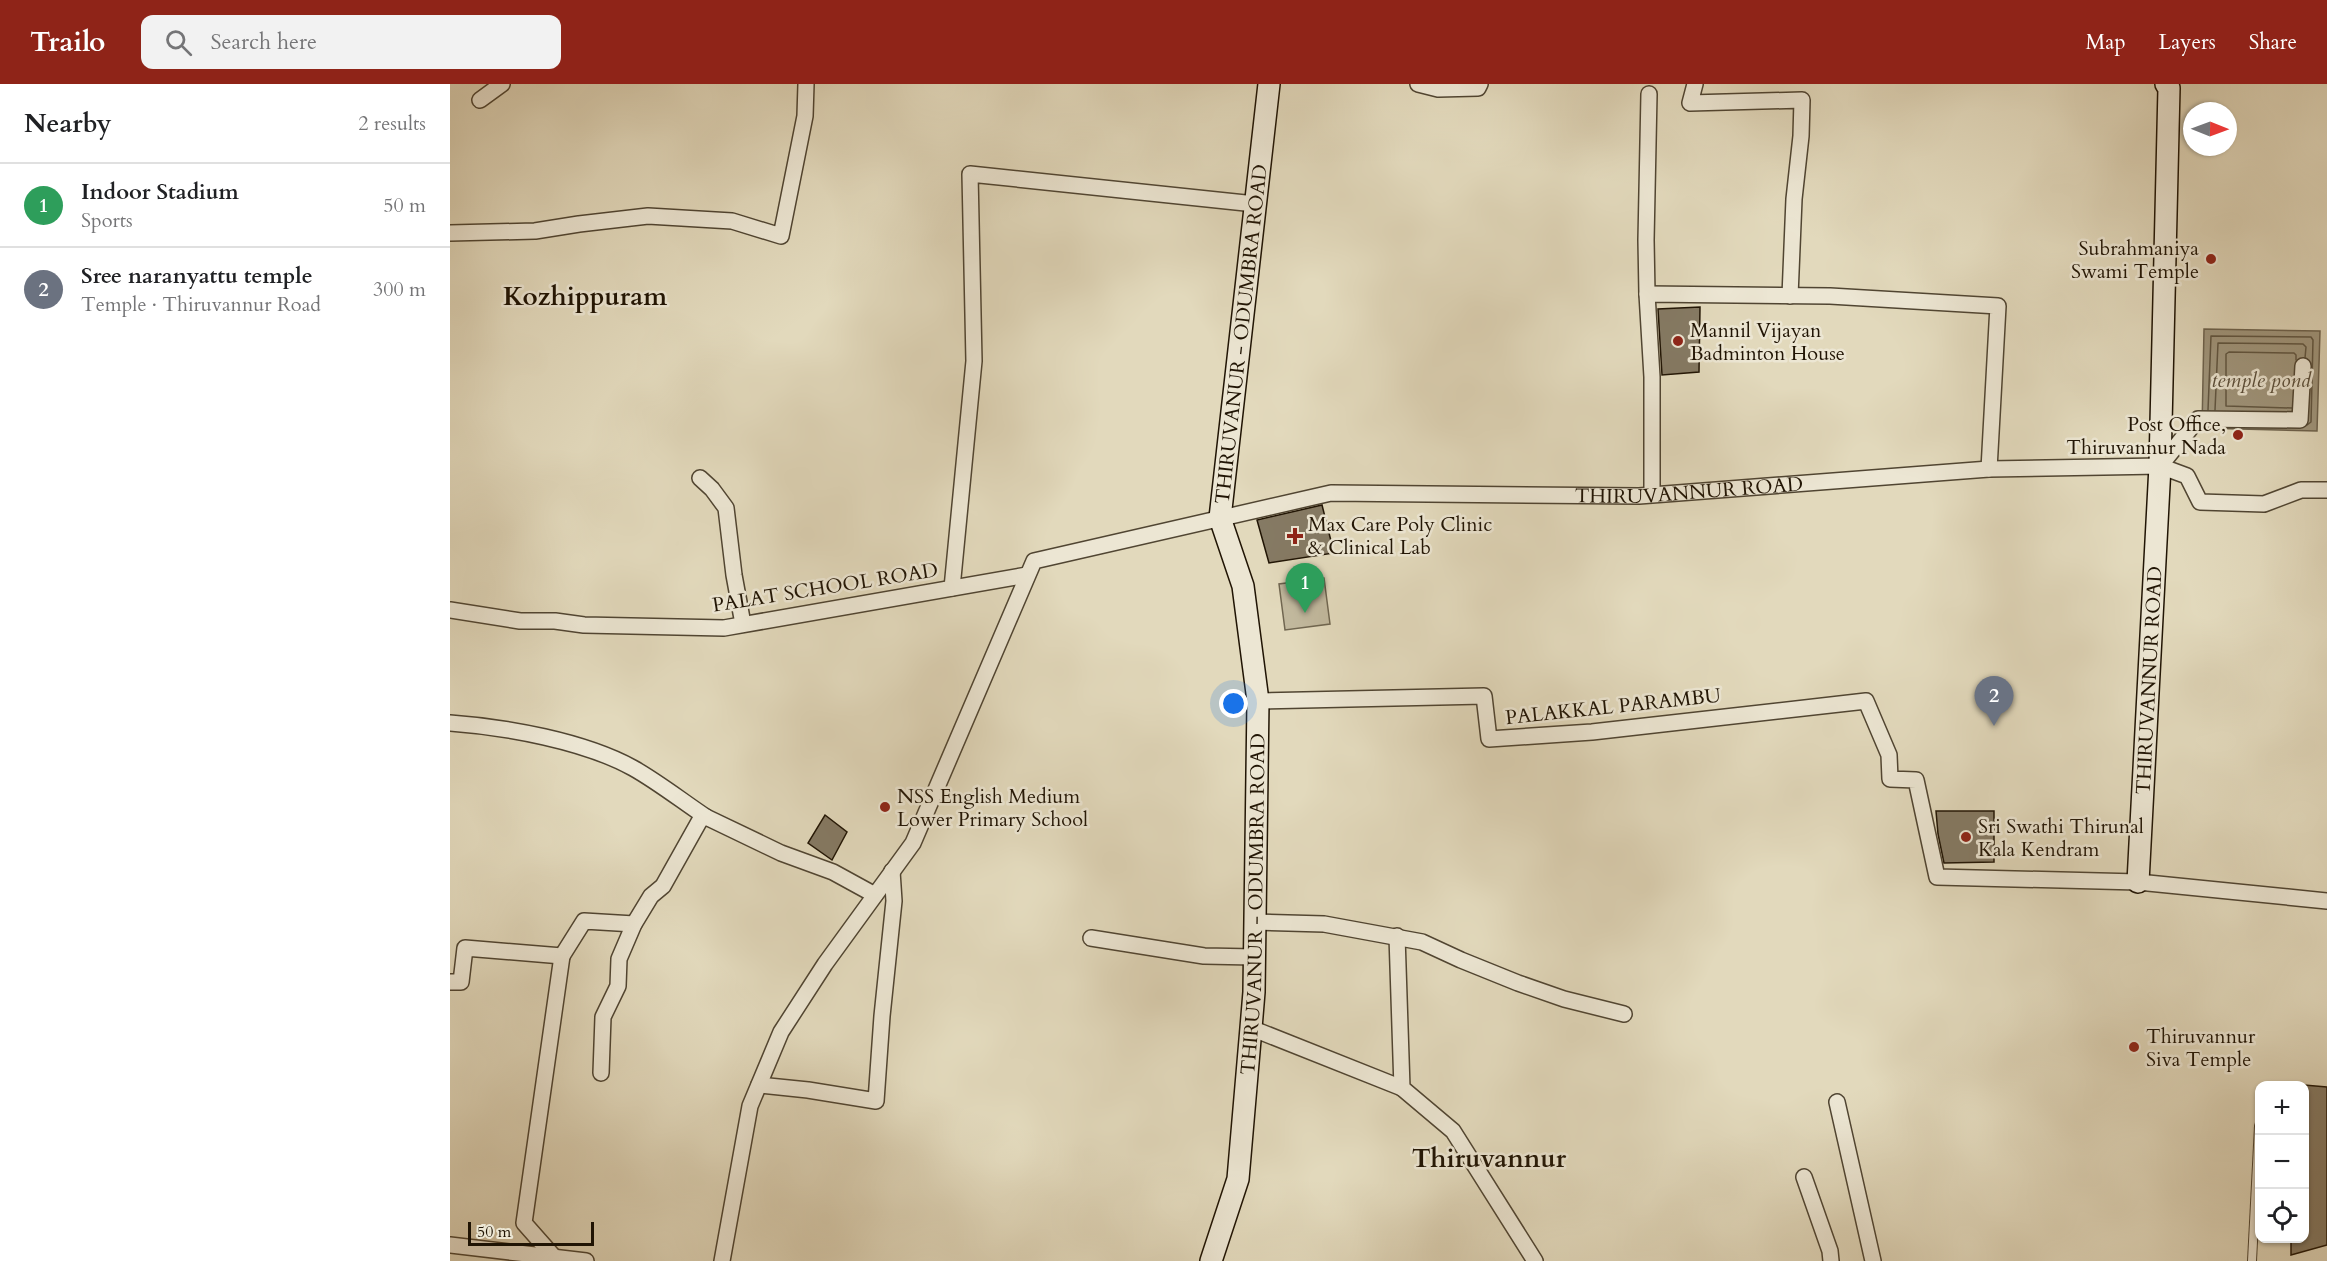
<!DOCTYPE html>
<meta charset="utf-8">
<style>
body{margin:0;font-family:Cardo,serif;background:#f2f2f2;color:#202124}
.controls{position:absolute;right:18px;bottom:18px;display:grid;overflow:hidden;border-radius:12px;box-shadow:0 2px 4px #0004}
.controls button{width:54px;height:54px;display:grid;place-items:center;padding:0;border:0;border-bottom:2px solid #e0e0e0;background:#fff;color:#202124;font:30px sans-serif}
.compass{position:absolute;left:1733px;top:18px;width:54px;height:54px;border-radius:50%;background:#fff;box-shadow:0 2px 4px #0004;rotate:91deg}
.scale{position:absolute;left:18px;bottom:15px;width:126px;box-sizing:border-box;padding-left:6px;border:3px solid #201404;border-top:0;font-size:16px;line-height:21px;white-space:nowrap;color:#201404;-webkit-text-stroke:4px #ece6d3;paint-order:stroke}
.you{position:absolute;left:784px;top:620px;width:21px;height:21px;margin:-15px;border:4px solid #fff;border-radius:50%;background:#1a73e8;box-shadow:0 0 0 9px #1a73e833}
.badge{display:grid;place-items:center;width:39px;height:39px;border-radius:50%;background:#8f2418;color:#fff;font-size:20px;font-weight:700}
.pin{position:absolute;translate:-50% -50px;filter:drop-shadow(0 2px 3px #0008)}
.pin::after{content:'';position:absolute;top:32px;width:21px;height:18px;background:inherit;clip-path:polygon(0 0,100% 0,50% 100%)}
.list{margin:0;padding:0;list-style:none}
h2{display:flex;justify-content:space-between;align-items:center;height:78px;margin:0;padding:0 24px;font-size:26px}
h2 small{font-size:20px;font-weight:400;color:#757577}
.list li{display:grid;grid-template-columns:39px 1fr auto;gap:18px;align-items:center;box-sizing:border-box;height:84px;padding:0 24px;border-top:2px solid #e0e0e0}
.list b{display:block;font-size:22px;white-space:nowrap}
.list p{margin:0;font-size:20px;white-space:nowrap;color:#757577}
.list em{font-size:20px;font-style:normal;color:#757577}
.icon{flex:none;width:33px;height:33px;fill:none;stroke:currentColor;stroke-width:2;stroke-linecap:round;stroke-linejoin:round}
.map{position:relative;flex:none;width:1877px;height:1177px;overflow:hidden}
header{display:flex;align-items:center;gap:36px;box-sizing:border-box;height:84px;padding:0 30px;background:#8f2418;color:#fff}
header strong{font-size:28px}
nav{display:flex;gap:33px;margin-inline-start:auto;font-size:21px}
.search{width:420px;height:54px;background:#f2f2f2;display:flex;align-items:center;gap:15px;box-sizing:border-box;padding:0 21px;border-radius:12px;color:#757577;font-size:22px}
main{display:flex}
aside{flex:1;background:#fff}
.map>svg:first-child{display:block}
</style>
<header>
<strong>Trailo</strong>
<div class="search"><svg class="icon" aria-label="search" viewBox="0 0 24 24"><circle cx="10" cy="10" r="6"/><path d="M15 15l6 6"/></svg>Search here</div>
<nav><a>Map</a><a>Layers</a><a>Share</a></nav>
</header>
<main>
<aside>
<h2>Nearby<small>2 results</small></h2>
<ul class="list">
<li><span class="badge" style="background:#2e9e5b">1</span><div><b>Indoor Stadium</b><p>Sports</p></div><em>50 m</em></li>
<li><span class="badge" style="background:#6b7280">2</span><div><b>Sree naranyattu temple</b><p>Temple · Thiruvannur Road</p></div><em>300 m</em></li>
</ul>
</aside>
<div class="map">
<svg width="1877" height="1177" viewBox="0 0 1877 1177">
<rect width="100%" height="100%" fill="#e2d9bc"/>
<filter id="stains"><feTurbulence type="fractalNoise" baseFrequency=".00333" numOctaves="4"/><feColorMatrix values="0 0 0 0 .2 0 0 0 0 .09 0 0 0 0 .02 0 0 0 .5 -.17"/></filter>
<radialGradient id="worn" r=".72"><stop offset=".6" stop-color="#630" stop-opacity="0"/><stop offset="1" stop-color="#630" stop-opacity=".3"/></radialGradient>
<path fill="#c1b89d" stroke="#706650" stroke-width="1.5" d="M 874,494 L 880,540 L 835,546 L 829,500 Z"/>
<path fill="#a0967d" stroke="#6d624d" stroke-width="1.5" d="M 1754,245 L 1870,247 L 1867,347 L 1752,344 Z"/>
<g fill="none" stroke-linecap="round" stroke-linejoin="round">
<path stroke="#605540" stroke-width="1.5" d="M 1842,324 L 1776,322 L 1776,270 L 1779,268 L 1844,269 L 1846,271 L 1846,276
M 1758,326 L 1761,252 L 1861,253 L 1863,256 L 1861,338 L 1857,341
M 1765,326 L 1768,259 L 1853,260 L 1856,263 L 1855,274"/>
</g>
<path fill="#857a64" stroke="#201404" stroke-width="1.5" d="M 1250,223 L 1249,288 L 1212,291 L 1208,225 Z
M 872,421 L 884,469 L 819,479 L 807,436 Z
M 1486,727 L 1544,727 L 1544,778 L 1494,779 L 1488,750 Z
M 375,731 L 397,748 L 382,776 L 358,759 Z
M 1854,1001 L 1877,1003 L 1877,1161 L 1841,1171 L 1841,1155 L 1854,1155 Z"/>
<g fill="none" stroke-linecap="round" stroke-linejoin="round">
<defs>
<path id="lane" d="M 1802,1177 L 1809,1042"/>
<g id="street">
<path d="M 968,0 L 988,5 L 1028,4 L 1030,0"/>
<path d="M 1245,0 L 1240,19 L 1352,16 L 1351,52 L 1344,115 L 1340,212"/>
<path d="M 30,16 L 52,0"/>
<path d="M 0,149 L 85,147 L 129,140 L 198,132 L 282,137 L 331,152 L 355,32 L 356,0"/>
<path d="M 1197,210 L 1196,156 L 1199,10"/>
<path d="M 1710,382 L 1748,335 L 1850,336 L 1853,282"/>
<path d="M 250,394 L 262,405 L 276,424 L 284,491 L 293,540"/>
<path d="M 1202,410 L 1202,293 L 1197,210 L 1380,212 L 1548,222 L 1539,385"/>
<path d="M 502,504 L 524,277 L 520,90 L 805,120"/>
<path d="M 0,526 L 70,537 L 105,537 L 134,541 L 274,544 L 577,491"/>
<path d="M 808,617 L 1034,612 L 1039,655 L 1142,648 L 1416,617 L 1439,671 L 1440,695 L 1466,696 L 1487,793 L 1688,798 L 1877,817"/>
<path d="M 0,639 C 56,643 134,657 183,684 C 208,698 232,717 256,733"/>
<path d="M 804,838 L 874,840 L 972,858 L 1011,876 L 1068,899 L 1114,915 L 1174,930"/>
<path d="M 947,852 L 952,1004 L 1003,1047 L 1085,1177"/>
<path d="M 641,854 L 754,872 L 804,873"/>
<path d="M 0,898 L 11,898 L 15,864 L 112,872 L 134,837 L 184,840"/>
<path d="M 801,944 L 952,1004"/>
<path d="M 151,989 L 153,933 L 168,902 L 169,875 L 184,840 L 201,812 L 213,802 L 250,736 L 256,733 L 331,769 L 383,788 L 425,811"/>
<path d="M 309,1001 L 358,1006 L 426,1017 L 432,932 L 444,817 L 442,787"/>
<path d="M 1387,1018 L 1423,1177"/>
<path d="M 1354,1093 L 1380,1167 L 1381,1177"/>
<path d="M 0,1161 L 136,1177"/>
<path d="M 105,1177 L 104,1173 L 74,1139 L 112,872"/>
<path id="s1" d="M 272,1177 L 300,1022 L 331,948 L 375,880 L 463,759 L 584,477 L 881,409 L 1189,412 L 1539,385 L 1710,382 L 1737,392 L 1750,418 L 1814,420 L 1851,406 L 1877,406"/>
</g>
<g id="secondary">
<path id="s2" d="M 1688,798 L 1710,382 L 1719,4 L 1716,0"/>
<path id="s3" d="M 761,1177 L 788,1095 L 801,944 L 804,908 L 808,617 L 793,502 L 770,434 L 819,0"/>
</g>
</defs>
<use href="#lane" stroke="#504532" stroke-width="10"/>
<use href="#street" stroke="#504532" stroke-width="18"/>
<use href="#secondary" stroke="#201404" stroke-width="24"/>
<use href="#lane" stroke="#ece6d3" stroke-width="8"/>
<use href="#street" stroke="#ece6d3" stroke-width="15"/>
<use href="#secondary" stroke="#ece6d3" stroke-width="21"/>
</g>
<g fill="#8f2418" stroke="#ece6d3" stroke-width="2">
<circle cx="1761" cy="175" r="6"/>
<circle cx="1228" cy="257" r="6"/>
<circle cx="1788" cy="351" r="6"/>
<path d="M842 443h6v6h6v6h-6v6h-6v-6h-6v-6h6z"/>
<circle cx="435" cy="723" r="6"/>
<circle cx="1516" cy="753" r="6"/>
<circle cx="1684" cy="963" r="6"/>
</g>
<g text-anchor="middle" stroke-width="5" stroke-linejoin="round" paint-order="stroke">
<g font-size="20" fill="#201404" stroke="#ece6d3" text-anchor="start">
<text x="1749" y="171" text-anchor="end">Subrahmaniya<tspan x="1749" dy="23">Swami Temple</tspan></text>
<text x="1240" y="253">Mannil Vijayan<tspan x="1240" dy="23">Badminton House</tspan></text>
<text x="1776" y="347" text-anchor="end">Post Office,<tspan x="1776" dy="23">Thiruvannur Nada</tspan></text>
<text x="858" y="447">Max Care Poly Clinic<tspan x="858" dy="23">&amp; Clinical Lab</tspan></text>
<text x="447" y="719">NSS English Medium<tspan x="447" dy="23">Lower Primary School</tspan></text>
<text x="1528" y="749">Sri Swathi Thirunal<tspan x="1528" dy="23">Kala Kendram</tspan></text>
<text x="1696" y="959">Thiruvannur<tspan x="1696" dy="23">Siva Temple</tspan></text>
</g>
<g font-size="20" fill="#201404" stroke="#ece6d3">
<text dy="7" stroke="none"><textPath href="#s3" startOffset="938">THIRUVANUR - ODUMBRA ROAD</textPath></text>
<text dy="7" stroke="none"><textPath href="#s1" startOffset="1438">THIRUVANNUR ROAD</textPath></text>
<text transform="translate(375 503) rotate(-9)" y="7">PALAT SCHOOL ROAD</text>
<text dy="7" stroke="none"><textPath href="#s2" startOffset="202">THIRUVANNUR ROAD</textPath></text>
<text transform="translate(1163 622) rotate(-6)" y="7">PALAKKAL PARAMBU</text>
<text dy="7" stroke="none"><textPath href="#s3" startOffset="362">THIRUVANUR - ODUMBRA ROAD</textPath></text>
</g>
<g font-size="21" font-style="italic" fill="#5a4e3a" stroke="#ece6d3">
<text x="1811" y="303">temple pond</text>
</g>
<g font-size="26" font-weight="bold" fill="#201404" stroke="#ece6d3">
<text x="135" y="221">Kozhippuram</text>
<text x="1039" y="1083">Thiruvannur</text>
</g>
</g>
<rect width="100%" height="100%" filter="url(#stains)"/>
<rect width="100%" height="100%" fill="url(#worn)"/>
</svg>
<div class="controls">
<button>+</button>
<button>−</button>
<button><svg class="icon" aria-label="locate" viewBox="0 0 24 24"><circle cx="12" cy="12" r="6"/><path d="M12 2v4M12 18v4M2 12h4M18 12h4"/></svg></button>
</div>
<svg class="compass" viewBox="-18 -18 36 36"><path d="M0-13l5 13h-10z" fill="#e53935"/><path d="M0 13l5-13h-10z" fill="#757577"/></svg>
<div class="scale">50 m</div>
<div class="you"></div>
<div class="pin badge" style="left:855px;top:529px;background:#2e9e5b">1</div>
<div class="pin badge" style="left:1544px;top:642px;background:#6b7280">2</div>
</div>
</main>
